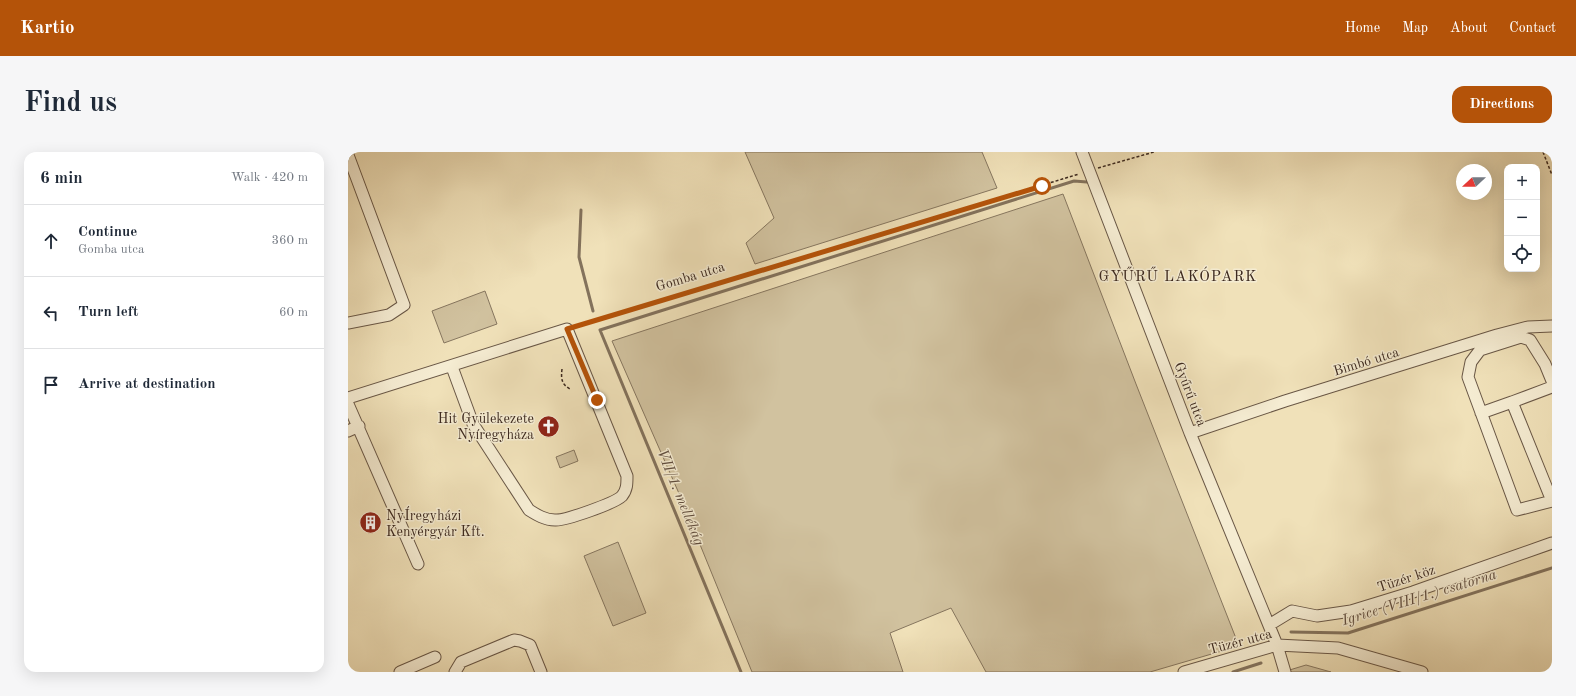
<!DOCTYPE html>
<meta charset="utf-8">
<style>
body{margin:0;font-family:"Old Standard TT",serif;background:#f6f6f7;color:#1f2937}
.controls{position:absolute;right:12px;top:12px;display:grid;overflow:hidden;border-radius:8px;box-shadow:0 4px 16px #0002}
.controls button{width:36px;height:36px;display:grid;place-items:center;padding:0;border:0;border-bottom:1px solid #e0e1e3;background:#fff;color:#1f2937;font:20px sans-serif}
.compass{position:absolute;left:1108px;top:12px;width:36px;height:36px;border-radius:50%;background:#fff;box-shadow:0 4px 16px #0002;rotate:248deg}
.stop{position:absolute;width:12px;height:12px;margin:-9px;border:3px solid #b45309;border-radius:50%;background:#fff}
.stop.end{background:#b45309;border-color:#fff;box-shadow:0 1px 4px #0008}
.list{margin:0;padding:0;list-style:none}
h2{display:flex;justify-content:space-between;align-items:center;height:52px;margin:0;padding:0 16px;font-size:17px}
h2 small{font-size:13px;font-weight:400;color:#747a83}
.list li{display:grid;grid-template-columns:26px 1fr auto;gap:12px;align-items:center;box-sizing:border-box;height:72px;padding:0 16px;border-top:1px solid #e0e1e3}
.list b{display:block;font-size:15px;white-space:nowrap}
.list p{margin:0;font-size:13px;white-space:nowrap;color:#747a83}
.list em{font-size:13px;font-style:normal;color:#747a83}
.icon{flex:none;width:22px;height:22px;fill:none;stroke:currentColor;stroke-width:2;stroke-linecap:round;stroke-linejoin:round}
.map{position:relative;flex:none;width:1204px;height:520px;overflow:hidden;border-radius:12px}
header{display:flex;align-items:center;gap:24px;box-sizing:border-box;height:56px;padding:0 20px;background:#b45309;color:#fff}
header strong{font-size:19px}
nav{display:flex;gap:22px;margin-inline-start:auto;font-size:14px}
.intro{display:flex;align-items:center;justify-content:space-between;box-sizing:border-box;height:96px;padding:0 24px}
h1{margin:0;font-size:28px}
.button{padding:10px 18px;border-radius:12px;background:#b45309;color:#fff;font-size:14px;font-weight:700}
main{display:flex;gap:24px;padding:0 24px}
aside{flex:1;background:#fff;border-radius:12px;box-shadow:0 4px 16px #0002}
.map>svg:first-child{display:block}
</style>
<header>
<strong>Kartio</strong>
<nav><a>Home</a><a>Map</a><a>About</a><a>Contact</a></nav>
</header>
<div class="intro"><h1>Find us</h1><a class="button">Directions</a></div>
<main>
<aside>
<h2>6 min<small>Walk · 420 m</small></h2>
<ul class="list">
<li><svg class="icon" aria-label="ahead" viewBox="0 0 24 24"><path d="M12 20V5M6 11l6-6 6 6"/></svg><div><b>Continue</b><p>Gomba utca</p></div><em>360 m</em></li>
<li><svg class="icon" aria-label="left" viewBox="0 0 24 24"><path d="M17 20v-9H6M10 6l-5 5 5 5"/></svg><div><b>Turn left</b></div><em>60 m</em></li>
<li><svg class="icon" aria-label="arrive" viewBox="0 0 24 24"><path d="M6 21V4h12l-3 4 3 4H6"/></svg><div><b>Arrive at destination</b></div></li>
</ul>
</aside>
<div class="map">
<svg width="1204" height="520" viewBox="0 0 1204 520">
<rect width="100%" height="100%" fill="#f0e1b9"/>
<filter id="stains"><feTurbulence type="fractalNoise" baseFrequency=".005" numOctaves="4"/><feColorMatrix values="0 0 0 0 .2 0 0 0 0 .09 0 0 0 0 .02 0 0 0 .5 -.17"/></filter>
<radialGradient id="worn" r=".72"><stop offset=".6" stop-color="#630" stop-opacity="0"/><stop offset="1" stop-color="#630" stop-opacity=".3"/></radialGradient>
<path fill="#d1c29f" stroke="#86765f" d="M 397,0 L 634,0 L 649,36 L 407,112 L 398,91 L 426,66 Z
M 715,42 L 788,232 L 891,494 L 802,520 L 638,520 L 603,456 L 542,481 L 555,520 L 404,520 L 333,346 L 264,189 Z
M 137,139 L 149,172 L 96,191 L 84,159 Z
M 226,298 L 230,309 L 212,316 L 208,305 Z
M 270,390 L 298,461 L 265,474 L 236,404 Z
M 958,513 L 983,520 L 935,520 Z"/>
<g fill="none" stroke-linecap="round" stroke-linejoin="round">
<path stroke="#83725c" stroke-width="3" d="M 233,58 L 231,105 L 245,159
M 943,480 L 1000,481 L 1204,416
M 393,520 L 252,178 L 726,29 L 739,30
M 885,520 L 913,511"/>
<defs>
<path id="minor" d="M 734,0 L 842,281 L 929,493 L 937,520
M 0,3 L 56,153 L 41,163 L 0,171
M 1204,229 L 1197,212 L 1182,188 L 1173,185 L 1132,198 L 1123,210 L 1120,225 L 1169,358 L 1204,349
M 0,246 L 219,177 L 279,324 C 279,332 279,338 274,344 C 267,351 217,369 207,368 C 197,368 189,363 181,358 L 125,272 L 104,215
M 1164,250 L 1204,235
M 0,252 L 70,412
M 1133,261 L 1164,250 L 1204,349
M 0,279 L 11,274
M 842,281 L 937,249 L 1149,183 L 1180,175 L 1204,174
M 921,473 L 944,459 L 969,464 L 1003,459 L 1065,440 L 1204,391
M 52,520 L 87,505
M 107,520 L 113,510 L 166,488 L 172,489 L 182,493 L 193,520
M 836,520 L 929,493 L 990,496 L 1074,520"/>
</defs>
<use href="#minor" stroke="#695746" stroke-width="13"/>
<path stroke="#3c291f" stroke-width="1.5" stroke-dasharray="3 2" stroke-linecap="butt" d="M 1195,0 L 1204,23
M 750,16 L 806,0
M 229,174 L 731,22
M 214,217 C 213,226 213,232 222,237"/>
<use href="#minor" stroke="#f5ecd2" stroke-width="11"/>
</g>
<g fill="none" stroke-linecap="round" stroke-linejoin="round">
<path stroke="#b45309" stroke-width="5" d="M 249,248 L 219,177 L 694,34"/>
</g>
<defs>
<symbol id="church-disc" viewBox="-11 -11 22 22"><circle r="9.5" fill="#8f2418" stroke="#f5ecd2"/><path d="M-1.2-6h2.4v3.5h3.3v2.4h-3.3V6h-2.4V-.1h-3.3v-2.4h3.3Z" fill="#fff"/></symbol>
<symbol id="building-disc" viewBox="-11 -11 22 22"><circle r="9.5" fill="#8f2418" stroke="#f5ecd2"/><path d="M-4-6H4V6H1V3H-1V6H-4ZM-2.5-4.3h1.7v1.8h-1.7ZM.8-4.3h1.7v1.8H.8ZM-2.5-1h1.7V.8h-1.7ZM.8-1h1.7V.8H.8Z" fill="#fff"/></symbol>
</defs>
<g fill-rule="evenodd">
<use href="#church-disc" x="188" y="262" width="25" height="25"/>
<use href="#building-disc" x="10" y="358" width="25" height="25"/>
</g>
<g text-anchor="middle" stroke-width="3" stroke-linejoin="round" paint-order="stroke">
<g font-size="14" fill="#3c291f" stroke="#f5ecd2">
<text transform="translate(342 124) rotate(-17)" y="5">Gomba utca</text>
<text transform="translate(1018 209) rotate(-17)" y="5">Bimbó utca</text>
<text transform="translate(843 242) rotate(69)" y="5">Gyűrű utca</text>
<text transform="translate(1058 426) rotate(-18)" y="5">Tüzér köz</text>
<text transform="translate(892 489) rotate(-15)" y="5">Tüzér utca</text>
</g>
<g font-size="14" fill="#3c291f" stroke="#f5ecd2" text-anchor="end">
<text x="186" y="271">Hit Gyülekezete<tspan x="186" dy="16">Nyíregyháza</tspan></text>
<text x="38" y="368" text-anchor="start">NyÍregyházi<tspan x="38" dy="16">Kenyérgyár Kft.</tspan></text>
</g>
<g font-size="15" letter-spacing="1" fill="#3c291f" stroke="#f5ecd2">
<text x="830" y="129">GYŰRŰ LAKÓPARK</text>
</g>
<g font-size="15" font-style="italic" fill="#604d3e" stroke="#f5ecd2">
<text transform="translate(333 345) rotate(68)" y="5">VII/1. mellékág</text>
<text transform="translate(1071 445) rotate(-17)" y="5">Igrice (VIII/1.) csatorna</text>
</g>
</g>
<rect width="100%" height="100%" filter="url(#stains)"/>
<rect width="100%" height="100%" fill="url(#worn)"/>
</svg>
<div class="controls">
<button>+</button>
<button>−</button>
<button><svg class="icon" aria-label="locate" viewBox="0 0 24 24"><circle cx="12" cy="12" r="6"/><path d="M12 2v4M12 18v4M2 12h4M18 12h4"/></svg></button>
</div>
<svg class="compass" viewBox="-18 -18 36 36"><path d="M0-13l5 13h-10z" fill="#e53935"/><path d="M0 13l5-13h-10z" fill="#747a83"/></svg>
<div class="stop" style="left:694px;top:34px"></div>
<div class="stop end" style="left:249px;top:248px"></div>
</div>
</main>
